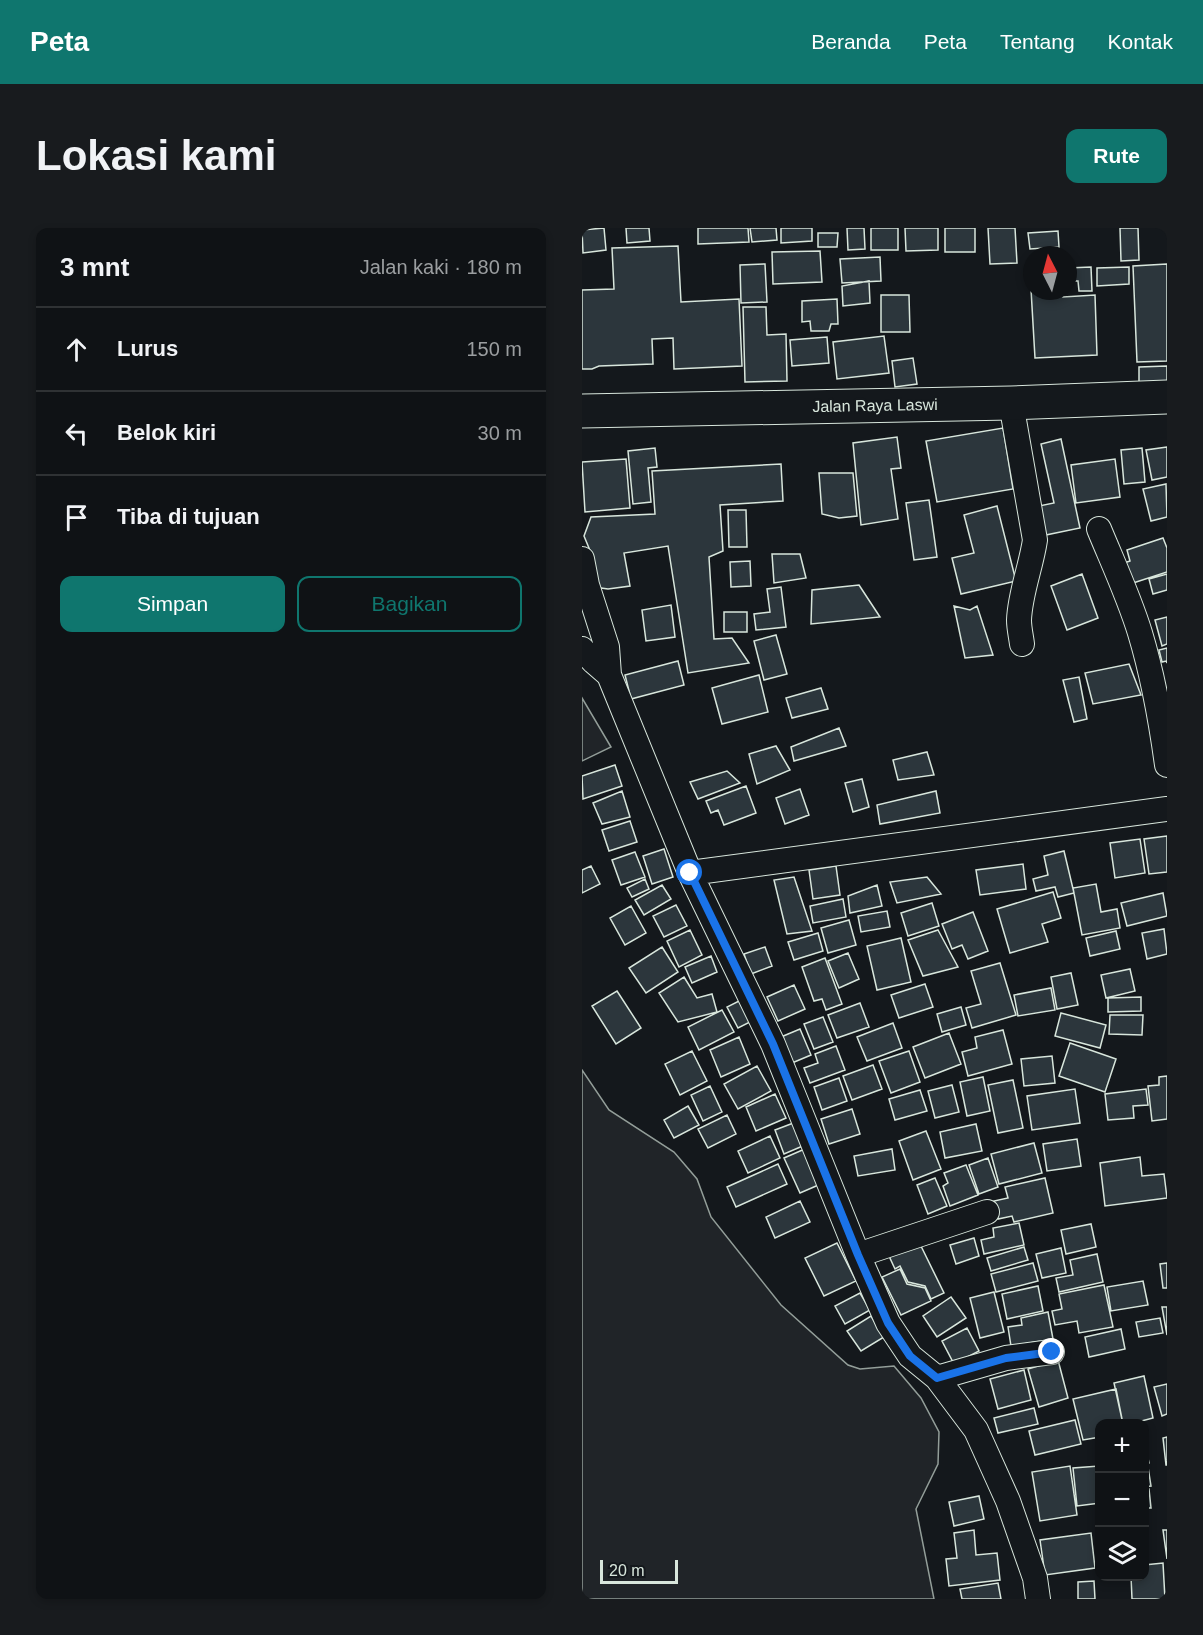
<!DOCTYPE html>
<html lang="id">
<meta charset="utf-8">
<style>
body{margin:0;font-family:Helvetica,sans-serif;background:#181b1e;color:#f1f3f6}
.controls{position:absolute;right:18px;bottom:18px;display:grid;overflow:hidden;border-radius:12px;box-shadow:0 3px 9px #0003}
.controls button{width:54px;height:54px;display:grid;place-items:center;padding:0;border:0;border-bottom:2px solid #2f3234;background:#0f1215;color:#f1f3f6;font:30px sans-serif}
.compass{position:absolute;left:441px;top:18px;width:54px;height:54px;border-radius:50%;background:#0f1215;box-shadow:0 3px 9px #0003;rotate:354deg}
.scale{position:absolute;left:18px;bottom:15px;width:78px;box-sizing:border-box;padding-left:6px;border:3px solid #d8e6dc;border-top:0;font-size:16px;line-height:21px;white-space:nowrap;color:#d8e6dc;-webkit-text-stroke:4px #14181c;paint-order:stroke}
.stop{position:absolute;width:18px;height:18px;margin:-14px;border:4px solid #1a73e8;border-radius:50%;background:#fff}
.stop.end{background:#1a73e8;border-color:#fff;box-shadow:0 2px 6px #0008}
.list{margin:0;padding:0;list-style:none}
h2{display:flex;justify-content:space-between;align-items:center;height:78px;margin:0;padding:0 24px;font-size:26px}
h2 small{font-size:20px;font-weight:400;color:#9b9ea0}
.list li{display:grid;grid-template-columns:39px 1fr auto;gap:18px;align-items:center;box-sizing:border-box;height:84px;padding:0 24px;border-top:2px solid #2f3234}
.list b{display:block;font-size:22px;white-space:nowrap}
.list em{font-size:20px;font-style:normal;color:#9b9ea0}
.actions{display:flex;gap:12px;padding:18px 24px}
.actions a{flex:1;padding:14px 0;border:2px solid #0f766e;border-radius:12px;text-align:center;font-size:21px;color:#0f766e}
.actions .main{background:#0f766e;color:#fff}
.icon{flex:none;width:33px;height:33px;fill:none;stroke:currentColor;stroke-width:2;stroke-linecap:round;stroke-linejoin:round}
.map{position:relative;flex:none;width:585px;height:1371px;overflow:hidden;border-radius:12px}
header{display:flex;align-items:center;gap:36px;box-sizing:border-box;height:84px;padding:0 30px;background:#0f766e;color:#fff}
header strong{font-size:28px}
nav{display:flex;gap:33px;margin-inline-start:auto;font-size:21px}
.intro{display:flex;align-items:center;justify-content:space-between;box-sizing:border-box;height:144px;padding:0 36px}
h1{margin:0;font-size:42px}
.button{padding:15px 27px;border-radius:12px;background:#0f766e;color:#fff;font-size:21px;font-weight:700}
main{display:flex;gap:36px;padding:0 36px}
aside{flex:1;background:#0f1215;border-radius:12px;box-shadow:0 3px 9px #0003}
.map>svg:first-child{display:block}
</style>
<header>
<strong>Peta</strong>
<nav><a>Beranda</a><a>Peta</a><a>Tentang</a><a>Kontak</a></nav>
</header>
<div class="intro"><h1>Lokasi kami</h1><a class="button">Rute</a></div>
<main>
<aside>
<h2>3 mnt<small>Jalan kaki · 180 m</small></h2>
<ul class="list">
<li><svg class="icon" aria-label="ahead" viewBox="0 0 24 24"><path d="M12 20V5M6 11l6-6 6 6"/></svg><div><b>Lurus</b></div><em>150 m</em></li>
<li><svg class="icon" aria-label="left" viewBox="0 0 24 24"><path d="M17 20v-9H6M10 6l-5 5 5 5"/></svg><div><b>Belok kiri</b></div><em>30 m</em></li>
<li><svg class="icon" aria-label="arrive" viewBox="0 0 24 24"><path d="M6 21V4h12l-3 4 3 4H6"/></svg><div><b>Tiba di tujuan</b></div></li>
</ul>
<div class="actions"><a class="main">Simpan</a><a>Bagikan</a></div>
</aside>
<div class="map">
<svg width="585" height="1371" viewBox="0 0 585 1371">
<rect width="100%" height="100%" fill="#14181c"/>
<path fill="#202428" stroke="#939e99" stroke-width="1.5" d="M 0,470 L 29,519 L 0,533 Z
M 0,842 L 27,882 L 92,924 L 115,951 L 129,989 L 199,1077 L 266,1137 L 278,1141 L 312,1138 L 339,1170 L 357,1204 L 356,1236 L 334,1281 L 352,1371 L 0,1371 Z"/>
<path fill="#2c363c" stroke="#d8e6dc" stroke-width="1.5" d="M 22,0 L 24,22 L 1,25 L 0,2 Z
M 44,0 L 67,0 L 68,13 L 45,15 Z
M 116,0 L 166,0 L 167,14 L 116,16 Z
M 168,0 L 194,0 L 195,12 L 170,14 Z
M 199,0 L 230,0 L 230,13 L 199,15 Z
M 265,0 L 282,0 L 283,21 L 266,22 Z
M 289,0 L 316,0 L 316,22 L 289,22 Z
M 323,0 L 356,0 L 356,22 L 324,23 Z
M 363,0 L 393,0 L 393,24 L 363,24 Z
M 406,0 L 433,0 L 435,35 L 408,36 Z
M 538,0 L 556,0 L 557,32 L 539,33 Z
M 476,3 L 477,19 L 448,21 L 446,5 Z
M 236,5 L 256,5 L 255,19 L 236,19 Z
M 96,18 L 99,74 L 157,71 L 160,138 L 92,141 L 91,110 L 70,111 L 71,136 L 17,138 L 10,141 L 0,141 L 0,62 L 32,61 L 30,20 Z
M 238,23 L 240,54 L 191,56 L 190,24 Z
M 298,29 L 299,53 L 260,55 L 258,31 Z
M 183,36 L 185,74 L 159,75 L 158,37 Z
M 585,36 L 585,133 L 555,134 L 551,38 Z
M 509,39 L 510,63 L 497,63 L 496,53 L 486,53 L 486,40 Z
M 547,39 L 547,56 L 515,58 L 515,40 Z
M 448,44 L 450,44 L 450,63 L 481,63 L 481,69 L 513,67 L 515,127 L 453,130 Z
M 287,53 L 288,75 L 261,78 L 260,58 Z
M 299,67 L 327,67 L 328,104 L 299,104 Z
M 255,71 L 256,96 L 249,96 L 247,103 L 229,103 L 228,93 L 220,94 L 220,73 Z
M 161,79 L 184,79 L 185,107 L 204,106 L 205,153 L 163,154 Z
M 302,108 L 307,145 L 255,151 L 251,114 Z
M 245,109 L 247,135 L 210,138 L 208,112 Z
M 331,130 L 335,156 L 313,159 L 310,133 Z
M 585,138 L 585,158 L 557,159 L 557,139 Z
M 421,200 L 431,261 L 355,274 L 344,213 Z
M 315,209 L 319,240 L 309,241 L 316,291 L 279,297 L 271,215 Z
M 479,211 L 498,300 L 454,309 L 447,280 L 472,275 L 459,216 Z
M 585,219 L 585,249 L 570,252 L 564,222 Z
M 73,220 L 75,239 L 66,240 L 69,274 L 51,276 L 46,223 Z
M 560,220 L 563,254 L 542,256 L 539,222 Z
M 44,231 L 48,280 L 3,284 L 0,234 Z
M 533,231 L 538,269 L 494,275 L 489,237 Z
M 199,236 L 201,273 L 138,277 L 141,323 L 127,329 L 132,411 L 150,410 L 167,435 L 106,445 L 86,318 L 42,325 L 48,358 L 26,361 L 12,359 L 9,325 L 2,308 L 9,289 L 73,286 L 70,243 Z
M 237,245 L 271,245 L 275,288 L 257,290 L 240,286 Z
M 584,256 L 585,289 L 569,293 L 561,261 Z
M 347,272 L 355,329 L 332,332 L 324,275 Z
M 415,278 L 434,353 L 379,366 L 370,330 L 392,325 L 382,287 Z
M 146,282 L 164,282 L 165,319 L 147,319 Z
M 581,310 L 585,320 L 585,344 L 545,357 L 539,336 L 548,333 L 545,322 Z
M 190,326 L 218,326 L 224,350 L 192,355 Z
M 168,333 L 169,358 L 149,359 L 148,334 Z
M 500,346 L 516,390 L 485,402 L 469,358 Z
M 585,346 L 585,362 L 571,366 L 567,351 Z
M 277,357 L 298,389 L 229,396 L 230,362 Z
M 199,359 L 204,399 L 174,402 L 172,386 L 188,384 L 185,361 Z
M 89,377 L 93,409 L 64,413 L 60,382 Z
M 372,378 L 388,382 L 395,378 L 411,427 L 383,430 Z
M 142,384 L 165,384 L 165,404 L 142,404 Z
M 585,389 L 585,416 L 580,418 L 573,392 Z
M 194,407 L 205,446 L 182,452 L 172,413 Z
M 585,420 L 585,435 L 584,433 L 580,434 L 577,422 Z
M 96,433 L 102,457 L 49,471 L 43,447 Z
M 547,436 L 559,467 L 511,476 L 503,445 Z
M 177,447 L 186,484 L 140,496 L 130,460 Z
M 497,449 L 505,491 L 492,494 L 481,452 Z
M 239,460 L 246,481 L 210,490 L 204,470 Z
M 257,500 L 264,518 L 212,533 L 209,519 Z
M 194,518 L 208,542 L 175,556 L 167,526 Z
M 345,524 L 352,547 L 316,552 L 311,532 Z
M 33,537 L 40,558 L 1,571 L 0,548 Z
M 145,543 L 158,555 L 116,571 L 108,554 Z
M 280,551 L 287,579 L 271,584 L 263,555 Z
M 164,558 L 174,585 L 142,597 L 136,582 L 129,585 L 124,573 Z
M 218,561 L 227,587 L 203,596 L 194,570 Z
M 40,563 L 48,589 L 20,596 L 11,575 Z
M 354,563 L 358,585 L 298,596 L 295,577 Z
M 48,593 L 55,614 L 27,623 L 20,602 Z
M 585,608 L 585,644 L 567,646 L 562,611 Z
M 558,611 L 563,645 L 533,650 L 528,615 Z
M 82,621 L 91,649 L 70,656 L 61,628 Z
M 482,623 L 492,665 L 476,669 L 473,659 L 454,663 L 451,651 L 466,647 L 462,628 Z
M 53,624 L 63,649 L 39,657 L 30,632 Z
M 441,636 L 444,661 L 398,667 L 394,642 Z
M 9,638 L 18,656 L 0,665 L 0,642 Z
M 254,638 L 258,667 L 231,671 L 227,642 Z
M 212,649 L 230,703 L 205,706 L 192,652 Z
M 345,649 L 359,666 L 315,675 L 308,654 Z
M 63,651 L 67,661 L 50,669 L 45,660 Z
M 514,656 L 519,684 L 535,681 L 538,700 L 500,707 L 491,660 Z
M 80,657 L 89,671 L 62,687 L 53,672 Z
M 295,657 L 300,678 L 268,685 L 266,668 Z
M 471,664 L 479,690 L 460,696 L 466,714 L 428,725 L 415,681 Z
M 581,665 L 585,688 L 545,698 L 539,675 Z
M 261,671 L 264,689 L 231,695 L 228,678 Z
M 350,675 L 357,698 L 326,708 L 319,685 Z
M 94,677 L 105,698 L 82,709 L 71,688 Z
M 49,678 L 64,705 L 43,717 L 28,690 Z
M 305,683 L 308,699 L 279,704 L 276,688 Z
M 391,684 L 406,723 L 386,731 L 380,717 L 370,721 L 360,696 Z
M 267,692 L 274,717 L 246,725 L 239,700 Z
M 582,701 L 585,726 L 565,731 L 560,705 Z
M 108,702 L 120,727 L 97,739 L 85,713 Z
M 356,702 L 376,739 L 341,748 L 326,712 Z
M 534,703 L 538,721 L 508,728 L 504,710 Z
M 236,705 L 241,723 L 212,732 L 206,714 Z
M 319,710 L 329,754 L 295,762 L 285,718 Z
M 80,719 L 96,744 L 64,765 L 47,740 Z
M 183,719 L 190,738 L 169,746 L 162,726 Z
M 266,725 L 277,751 L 257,760 L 246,733 Z
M 129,728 L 135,744 L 110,755 L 103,739 Z
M 243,730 L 260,776 L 244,782 L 240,771 L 232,773 L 220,739 Z
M 418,735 L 434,787 L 390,800 L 384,780 L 399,776 L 389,743 Z
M 548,741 L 553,763 L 524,770 L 519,747 Z
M 489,745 L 496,777 L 475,781 L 469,749 Z
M 102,749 L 115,770 L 130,766 L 135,784 L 96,794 L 77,765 Z
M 343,756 L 351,779 L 317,790 L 309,767 Z
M 212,757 L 223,781 L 196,793 L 185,769 Z
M 469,760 L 473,782 L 436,788 L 432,767 Z
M 35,763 L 59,800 L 34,816 L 10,778 Z
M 559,769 L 559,783 L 526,784 L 526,770 Z
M 161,771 L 172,792 L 156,800 L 145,779 Z
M 278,775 L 287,799 L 255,810 L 246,787 Z
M 379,779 L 384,797 L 360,804 L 355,786 Z
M 140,782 L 152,804 L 117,822 L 106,799 Z
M 479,785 L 524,797 L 518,820 L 473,808 Z
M 528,787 L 561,787 L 560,807 L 527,806 Z
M 241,789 L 251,814 L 232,821 L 222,796 Z
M 311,795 L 320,820 L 285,833 L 275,809 Z
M 218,801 L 229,827 L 210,835 L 199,809 Z
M 421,802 L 430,836 L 386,848 L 380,824 L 395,820 L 393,809 Z
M 367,805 L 379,836 L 343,850 L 331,819 Z
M 157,809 L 168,836 L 139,849 L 128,822 Z
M 488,815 L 534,831 L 523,864 L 477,848 Z
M 254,818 L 263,842 L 228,855 L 222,840 L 236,835 L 233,826 Z
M 110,823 L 125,853 L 98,867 L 83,836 Z
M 327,823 L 338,854 L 309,865 L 297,833 Z
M 470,828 L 473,855 L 442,858 L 439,831 Z
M 291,837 L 300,861 L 270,872 L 261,848 Z
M 175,838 L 189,863 L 156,881 L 142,856 Z
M 585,848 L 585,891 L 570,893 L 566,858 L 577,857 L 577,849 Z
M 401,849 L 408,883 L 385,888 L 378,854 Z
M 257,850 L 265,873 L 240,882 L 232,859 Z
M 431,852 L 441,900 L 416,905 L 406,857 Z
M 370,857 L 377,884 L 353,890 L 346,863 Z
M 128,858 L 140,884 L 121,893 L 109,867 Z
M 493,861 L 498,895 L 450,902 L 445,868 Z
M 564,861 L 566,877 L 551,878 L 552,890 L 526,892 L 523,866 Z
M 338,862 L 345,883 L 313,892 L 307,871 Z
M 193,866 L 204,890 L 174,903 L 164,879 Z
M 106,878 L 117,897 L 92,910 L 82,892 Z
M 270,881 L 278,906 L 247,916 L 239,891 Z
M 145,887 L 154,906 L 126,920 L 116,901 Z
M 214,894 L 223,917 L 202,926 L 193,902 Z
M 394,896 L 400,923 L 363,930 L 358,904 Z
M 344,903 L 359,941 L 331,952 L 317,913 Z
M 188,908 L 198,930 L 166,945 L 156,923 Z
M 495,911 L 499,938 L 465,943 L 461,916 Z
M 452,915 L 460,945 L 417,956 L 409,926 Z
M 225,920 L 241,955 L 218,965 L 202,930 Z
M 310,921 L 313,942 L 276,948 L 272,928 Z
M 558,929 L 560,948 L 582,946 L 585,970 L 523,978 L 518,935 Z
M 406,930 L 416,959 L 397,966 L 387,937 Z
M 196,936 L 205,956 L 154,979 L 145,959 Z
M 384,937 L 396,967 L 368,978 L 361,958 L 366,955 L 362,945 Z
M 353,950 L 365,978 L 346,986 L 335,957 Z
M 463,950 L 471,985 L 432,994 L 430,988 L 416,991 L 412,973 L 426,970 L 423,959 Z
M 218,973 L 228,994 L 193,1010 L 184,989 Z
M 437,995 L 442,1017 L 402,1026 L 399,1012 L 412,1009 L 411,1000 Z
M 509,996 L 514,1019 L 484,1026 L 479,1002 Z
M 392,1010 L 397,1028 L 374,1036 L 368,1017 Z
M 337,1014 L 362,1065 L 349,1071 L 343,1058 L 326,1054 L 318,1038 L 313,1041 L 307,1028 Z
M 255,1015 L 274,1053 L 242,1068 L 223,1030 Z
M 442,1019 L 446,1032 L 409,1043 L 405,1030 Z
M 479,1020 L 484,1045 L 460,1050 L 454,1026 Z
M 515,1026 L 521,1054 L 477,1064 L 474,1050 L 491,1047 L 488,1032 Z
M 451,1035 L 456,1053 L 414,1064 L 409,1046 Z
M 585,1035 L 585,1060 L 581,1060 L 578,1036 Z
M 318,1041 L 325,1056 L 343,1060 L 349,1073 L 319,1087 L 300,1049 Z
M 561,1053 L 566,1077 L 529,1083 L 525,1059 Z
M 522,1057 L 531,1099 L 497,1105 L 495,1093 L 473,1097 L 470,1083 L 480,1081 L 477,1066 Z
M 456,1058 L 461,1083 L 425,1091 L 420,1066 Z
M 412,1064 L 422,1104 L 398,1110 L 388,1070 Z
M 278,1065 L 288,1082 L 263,1096 L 253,1078 Z
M 369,1069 L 384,1090 L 355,1109 L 341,1088 Z
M 580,1079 L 585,1079 L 585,1107 Z
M 466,1084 L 471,1111 L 429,1118 L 426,1099 L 440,1097 L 439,1090 Z
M 289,1088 L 302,1109 L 279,1123 L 265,1103 Z
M 578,1090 L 581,1105 L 557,1109 L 554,1094 Z
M 385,1100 L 397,1123 L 372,1136 L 360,1113 Z
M 539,1101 L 543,1121 L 507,1129 L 503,1109 Z
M 476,1132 L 486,1170 L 457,1179 L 446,1141 Z
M 442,1142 L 449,1172 L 416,1181 L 408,1151 Z
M 562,1148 L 571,1190 L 548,1196 L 541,1196 L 532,1155 Z
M 585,1156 L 585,1186 L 580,1188 L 572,1159 Z
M 534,1161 L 541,1196 L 518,1196 L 518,1209 L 501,1212 L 491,1171 Z
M 452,1180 L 456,1196 L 416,1205 L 412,1190 Z
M 493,1192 L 499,1216 L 453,1227 L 447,1203 Z
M 585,1209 L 585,1237 L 584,1237 L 581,1210 Z
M 562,1212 L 567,1235 L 562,1236 Z
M 488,1238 L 495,1287 L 458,1293 L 450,1244 Z
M 517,1238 L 518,1275 L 495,1278 L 491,1240 Z
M 562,1239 L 566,1239 L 569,1258 L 562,1259 Z
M 562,1261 L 567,1261 L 569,1280 L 562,1280 Z
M 397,1268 L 402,1291 L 372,1298 L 367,1274 Z
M 392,1302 L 394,1327 L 415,1325 L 418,1352 L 367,1358 L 364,1331 L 375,1330 L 372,1305 Z
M 581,1302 L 585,1302 L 585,1331 Z
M 509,1305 L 513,1340 L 463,1347 L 458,1312 Z
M 581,1335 L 583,1371 L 550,1371 L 549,1348 L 562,1348 L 562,1337 Z
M 512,1353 L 513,1371 L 496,1371 L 496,1354 Z
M 416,1355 L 419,1371 L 380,1371 L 378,1361 Z"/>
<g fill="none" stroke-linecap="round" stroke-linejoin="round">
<defs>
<path id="street" d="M 429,175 L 453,312 C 449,339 438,365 437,392 C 437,400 439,408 440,416
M 517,301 C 531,335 547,369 558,405 C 571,448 579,493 585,537
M 0,331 L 5,357 L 25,419 L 27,447 L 108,645 L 191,816 L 276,1027 L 306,1095 L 328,1128 L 355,1150 L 394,1202 L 426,1273 L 453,1350 L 456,1371
M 0,421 L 12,434 L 27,447
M 108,645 L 585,581
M 276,1027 L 405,984
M 355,1150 L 424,1130 L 470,1124"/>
<path id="primary" d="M 0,183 L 429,175 L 585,169"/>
</defs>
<use href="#street" stroke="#d8e6dc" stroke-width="26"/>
<use href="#primary" stroke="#d8e6dc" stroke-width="35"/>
<use href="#street" stroke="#14181c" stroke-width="24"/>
<use href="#primary" stroke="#14181c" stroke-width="33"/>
</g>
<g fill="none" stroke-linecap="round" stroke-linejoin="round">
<path stroke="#1a73e8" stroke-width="8" d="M 108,645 L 191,816 L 276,1027 L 306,1095 L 328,1128 L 355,1150 L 424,1130 L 470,1124"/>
</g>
<g text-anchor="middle" stroke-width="4.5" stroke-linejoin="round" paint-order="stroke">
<g font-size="16" fill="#d8e6dc" stroke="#14181c">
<text transform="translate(293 177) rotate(-1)" y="6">Jalan Raya Laswi</text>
</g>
</g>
</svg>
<div class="controls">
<button>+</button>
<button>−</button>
<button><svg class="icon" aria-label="layers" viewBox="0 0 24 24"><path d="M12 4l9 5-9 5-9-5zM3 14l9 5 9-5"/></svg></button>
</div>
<svg class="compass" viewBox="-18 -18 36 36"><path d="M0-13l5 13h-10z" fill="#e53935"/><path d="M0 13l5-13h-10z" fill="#9b9ea0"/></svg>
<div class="scale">20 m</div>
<div class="stop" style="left:108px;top:645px"></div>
<div class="stop end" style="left:470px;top:1124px"></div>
</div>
</main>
